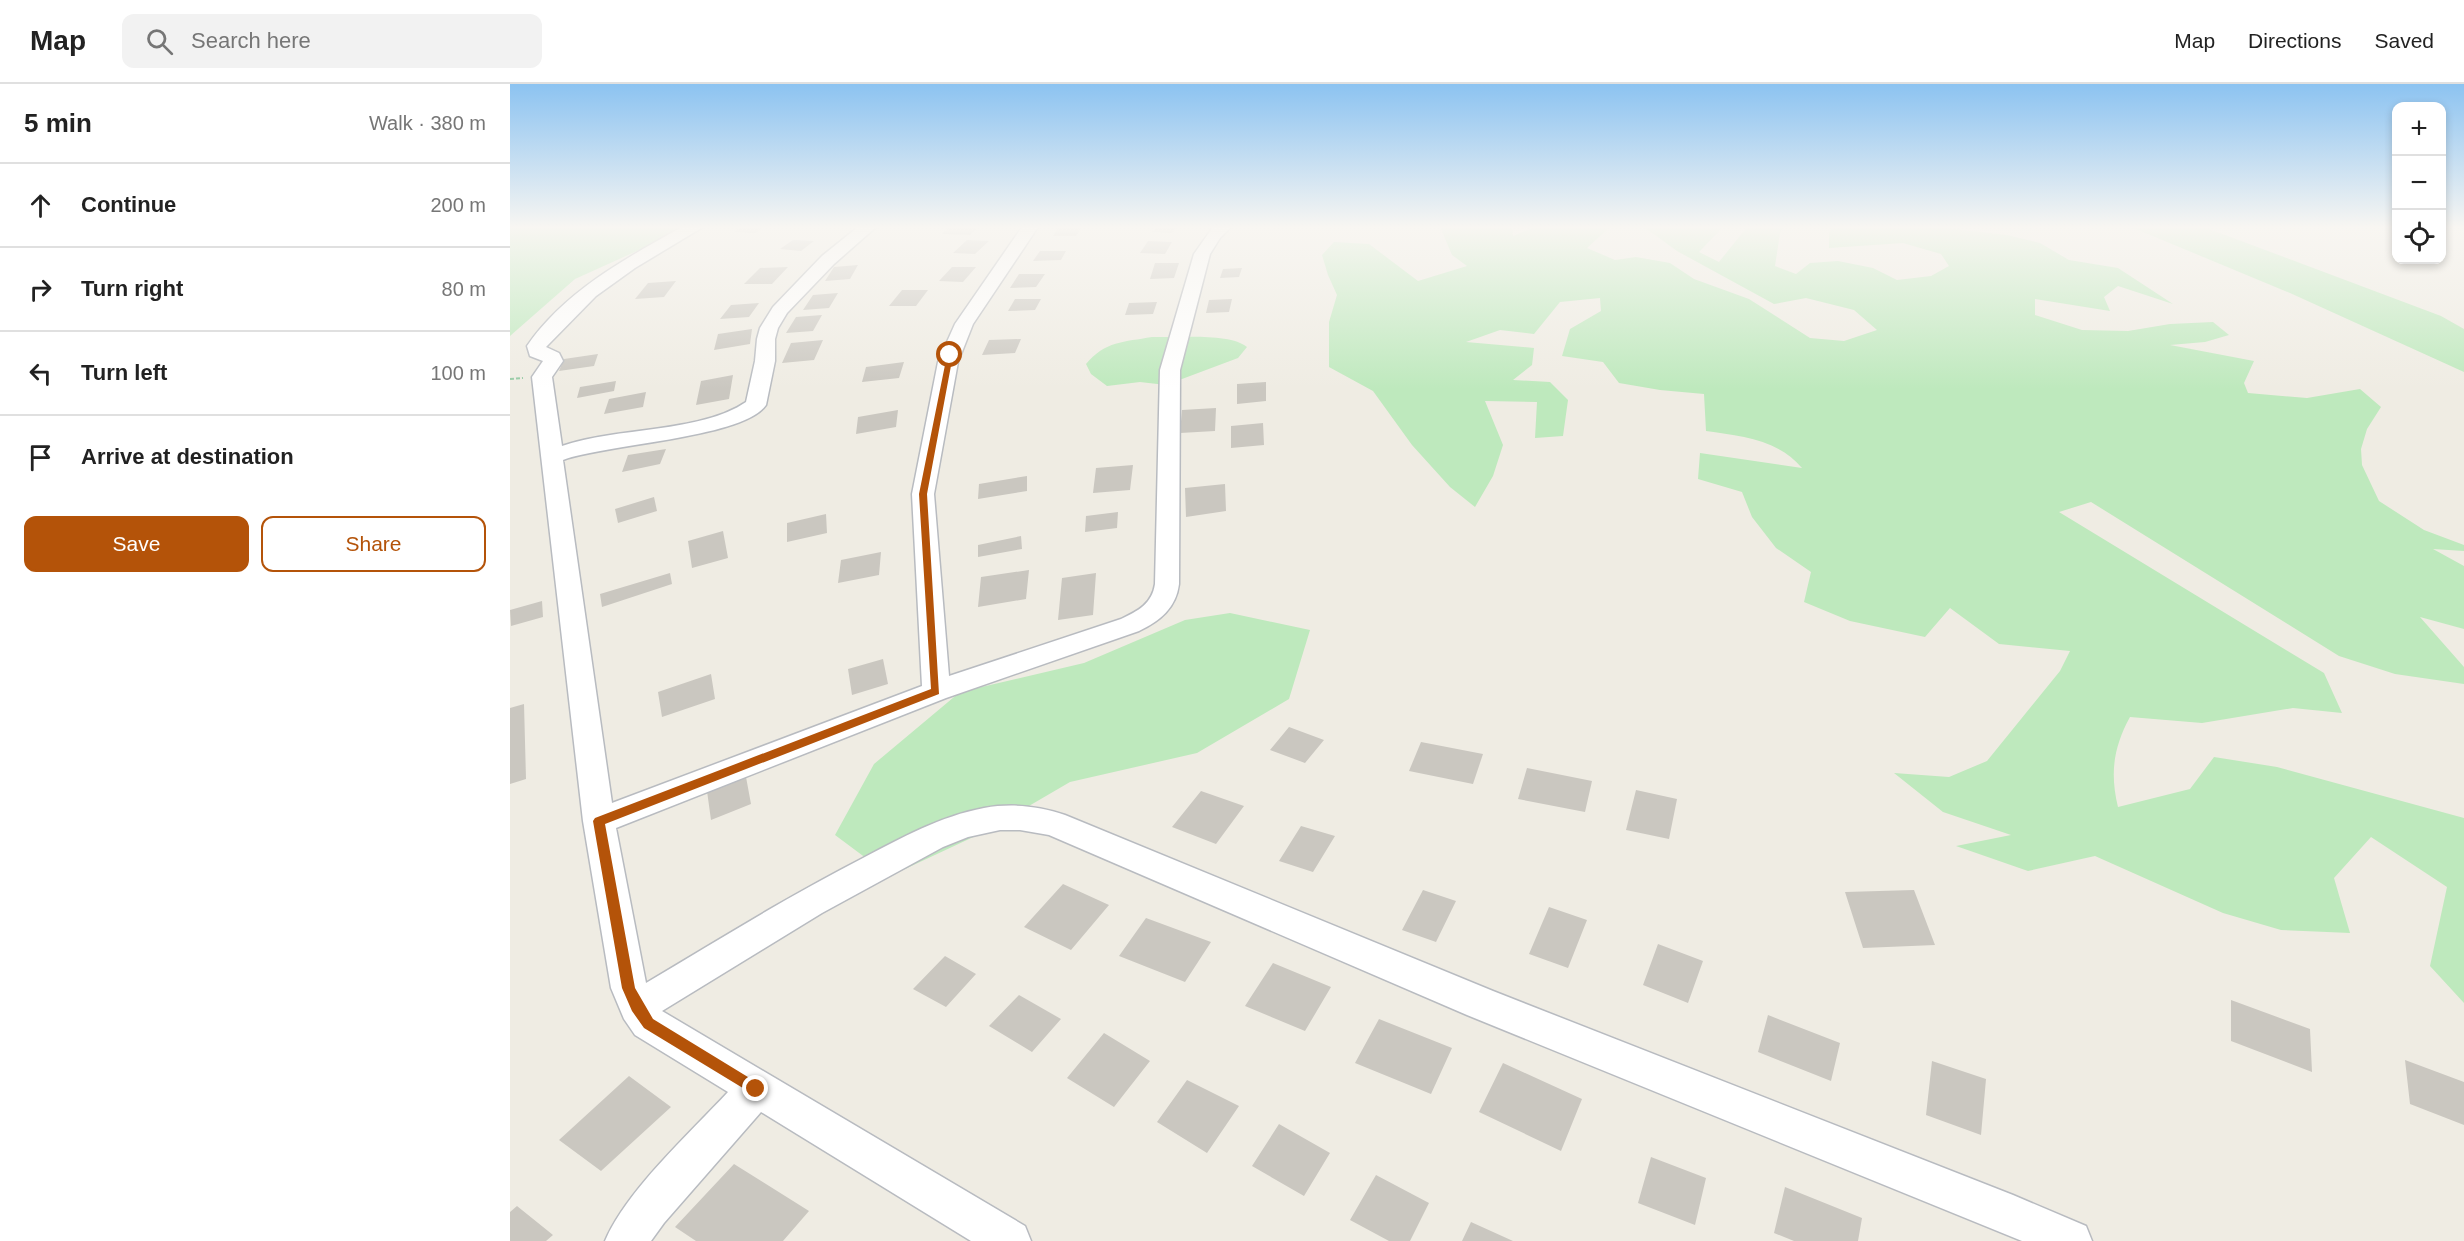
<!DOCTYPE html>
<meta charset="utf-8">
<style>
body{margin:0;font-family:Helvetica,sans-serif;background:#f2f2f2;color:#222}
.controls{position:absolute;right:18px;top:18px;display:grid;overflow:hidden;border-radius:12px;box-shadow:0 3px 9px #0003}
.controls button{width:54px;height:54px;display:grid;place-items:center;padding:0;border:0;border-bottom:2px solid #e0e0e0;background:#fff;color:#222;font:30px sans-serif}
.stop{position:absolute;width:18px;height:18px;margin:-14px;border:4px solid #b45309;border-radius:50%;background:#fff}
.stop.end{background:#b45309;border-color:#fff;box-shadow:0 2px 6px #0008}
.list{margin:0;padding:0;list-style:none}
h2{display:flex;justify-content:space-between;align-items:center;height:78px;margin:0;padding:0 24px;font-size:26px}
h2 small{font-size:20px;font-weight:400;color:#767676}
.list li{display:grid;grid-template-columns:39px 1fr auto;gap:18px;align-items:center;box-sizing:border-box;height:84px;padding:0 24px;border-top:2px solid #e0e0e0}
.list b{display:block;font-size:22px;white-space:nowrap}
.list em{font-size:20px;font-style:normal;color:#767676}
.actions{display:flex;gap:12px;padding:18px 24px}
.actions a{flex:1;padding:14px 0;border:2px solid #b45309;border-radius:12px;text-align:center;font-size:21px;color:#b45309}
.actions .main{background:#b45309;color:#fff}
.icon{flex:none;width:33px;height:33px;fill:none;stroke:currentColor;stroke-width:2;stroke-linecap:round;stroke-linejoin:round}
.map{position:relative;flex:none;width:1954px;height:1157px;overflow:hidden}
header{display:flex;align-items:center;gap:36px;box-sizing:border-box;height:84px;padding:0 30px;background:#fff;border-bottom:2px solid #e0e0e0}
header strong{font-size:28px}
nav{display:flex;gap:33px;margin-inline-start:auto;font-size:21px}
.search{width:420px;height:54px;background:#f2f2f2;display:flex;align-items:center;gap:15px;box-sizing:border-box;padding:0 21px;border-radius:12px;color:#767676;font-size:22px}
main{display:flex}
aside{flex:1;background:#fff}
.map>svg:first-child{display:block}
</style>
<header>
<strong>Map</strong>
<div class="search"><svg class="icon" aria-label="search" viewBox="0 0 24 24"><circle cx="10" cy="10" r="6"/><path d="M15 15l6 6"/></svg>Search here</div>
<nav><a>Map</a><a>Directions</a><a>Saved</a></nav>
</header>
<main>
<aside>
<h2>5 min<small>Walk · 380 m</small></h2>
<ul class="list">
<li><svg class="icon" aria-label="ahead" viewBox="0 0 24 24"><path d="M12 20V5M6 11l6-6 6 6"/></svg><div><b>Continue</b></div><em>200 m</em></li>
<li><svg class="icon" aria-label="right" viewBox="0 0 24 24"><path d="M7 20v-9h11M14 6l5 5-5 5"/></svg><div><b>Turn right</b></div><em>80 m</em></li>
<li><svg class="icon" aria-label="left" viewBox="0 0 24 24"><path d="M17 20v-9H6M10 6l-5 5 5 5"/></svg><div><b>Turn left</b></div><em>100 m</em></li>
<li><svg class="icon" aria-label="arrive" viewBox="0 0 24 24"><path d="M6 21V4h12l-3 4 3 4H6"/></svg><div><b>Arrive at destination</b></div></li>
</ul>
<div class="actions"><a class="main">Save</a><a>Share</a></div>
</aside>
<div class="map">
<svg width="1954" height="1157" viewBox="0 0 1954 1157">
<rect width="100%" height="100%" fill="#efece3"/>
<path fill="#bee9bd" d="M 0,143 L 180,143 L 65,195 L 0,252 Z
M 937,143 L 1002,143 L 1003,152 L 1025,143 L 1100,143 L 1077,164 L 1105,176 L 1126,173 L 1160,179 L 1184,195 L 1239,215 L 1300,254 L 1334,257 L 1367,246 L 1344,226 L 1296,214 L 1264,220 L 1167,167 L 1134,143 L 1213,143 L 1189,168 L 1209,178 L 1237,143 L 1274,143 L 1270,149 L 1265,182 L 1286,190 L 1300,179 L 1328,177 L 1363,184 L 1387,196 L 1421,192 L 1439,182 L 1431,170 L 1393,159 L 1319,164 L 1319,148 L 1323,143 L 1428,143 L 1497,151 L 1530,159 L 1559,176 L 1608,184 L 1663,220 L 1608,202 L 1594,213 L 1600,227 L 1525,215 L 1525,231 L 1572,246 L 1618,247 L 1660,240 L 1703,238 L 1719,251 L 1695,258 L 1660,261 L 1744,277 L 1734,299 L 1738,309 L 1797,314 L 1850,305 L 1871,323 L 1857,345 L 1851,365 L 1852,381 L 1869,417 L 1914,446 L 1954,461 L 1954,467 L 1923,465 L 1954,482 L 1954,545 L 1910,533 L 1954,583 L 1954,600 L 1885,590 L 1829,572 L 1581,418 L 1549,428 L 1814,589 L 1832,629 L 1783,624 L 1692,639 L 1620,633 C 1603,664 1600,690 1608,723 L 1680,705 L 1704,673 L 1767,683 L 1954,734 L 1954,919 L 1920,882 L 1937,803 L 1861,753 L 1824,794 L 1840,849 L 1771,846 L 1713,829 L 1585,772 L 1518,787 L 1446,762 L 1501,751 L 1433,728 L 1384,689 L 1439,693 L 1477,677 L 1550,587 L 1560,567 L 1489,560 L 1440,524 L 1415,553 L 1340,537 L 1294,518 L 1301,488 L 1266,464 L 1242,433 L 1232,408 L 1188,395 L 1190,369 L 1292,384 C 1268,355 1230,352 1196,347 L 1194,310 L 1150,306 L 1109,299 L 1093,278 L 1052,272 L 1060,245 L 1091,227 L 1090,214 L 1050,218 L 1024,250 L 990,246 L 956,258 L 1024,264 L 1022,281 L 1003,296 L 1040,298 L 1058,316 L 1053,352 L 1025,354 L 1027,318 L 975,317 L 993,361 L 983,392 L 965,423 L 940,403 L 902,361 L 863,307 L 819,283 L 819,238 L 827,211 L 818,191 L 812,171 L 824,158 L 859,160 L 908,197 L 957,182 L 942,171 L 931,145 Z
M 1621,143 L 1694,143 L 1931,232 L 1954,245 L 1954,288 L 1780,209 Z
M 642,253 C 665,254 720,248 737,263 L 728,274 L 656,301 L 630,298 L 597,302 L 581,290 L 576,280 C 595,257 614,258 642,253 Z
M 720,529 L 800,546 L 779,615 L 687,669 L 560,698 L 474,748 L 380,792 L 325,751 L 364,680 L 450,608 L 574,579 L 675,536 Z"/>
<path fill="#cac7c0" d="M 231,143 L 254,143 L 245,149 L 224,148 Z
M 439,143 L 468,143 L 460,151 L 432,150 Z
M 549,143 L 572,143 L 566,152 L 543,152 Z
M 646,143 L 667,143 L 662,149 L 642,148 Z
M 283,156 L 304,157 L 291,167 L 270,165 Z
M 457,156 L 479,157 L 465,170 L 443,169 Z
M 638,157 L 662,158 L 655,170 L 630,169 Z
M 530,167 L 556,167 L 551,176 L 523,177 Z
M 645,179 L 669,179 L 664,194 L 640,195 Z
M 348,181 L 340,195 L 315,197 L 324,183 Z
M 278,183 L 262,200 L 234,200 L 250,184 Z
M 442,183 L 466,183 L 453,198 L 429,197 Z
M 732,184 L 729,193 L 710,194 L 713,185 Z
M 509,190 L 535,190 L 526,203 L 500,204 Z
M 166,197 L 154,213 L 125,215 L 138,199 Z
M 392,206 L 418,206 L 406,222 L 379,222 Z
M 328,209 L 319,224 L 293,226 L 303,211 Z
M 505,215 L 531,215 L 525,226 L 498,227 Z
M 722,215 L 719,228 L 696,229 L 699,216 Z
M 647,218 L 643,230 L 615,231 L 619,219 Z
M 249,219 L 239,233 L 210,235 L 221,221 Z
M 312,231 L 303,247 L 276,249 L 286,233 Z
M 242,245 L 240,260 L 204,266 L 208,250 Z
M 511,255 L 505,269 L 472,271 L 479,256 Z
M 313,256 L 304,276 L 272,279 L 281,259 Z
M 88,270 L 84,282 L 49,287 L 54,275 Z
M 394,278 L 389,294 L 352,298 L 356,283 Z
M 223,291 L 219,315 L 186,321 L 191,297 Z
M 106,297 L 104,307 L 67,314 L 70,303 Z
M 756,298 L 756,317 L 727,320 L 727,300 Z
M 136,308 L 133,323 L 94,330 L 99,315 Z
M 706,324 L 705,347 L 670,349 L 672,326 Z
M 388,326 L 386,343 L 346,350 L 348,333 Z
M 753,339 L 754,361 L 721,364 L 721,342 Z
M 156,365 L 150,380 L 112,388 L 118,371 Z
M 623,381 L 620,406 L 583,409 L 586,384 Z
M 517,392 L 517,407 L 468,415 L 469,400 Z
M 715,400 L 716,427 L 676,433 L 675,404 Z
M 144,413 L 147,427 L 108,439 L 105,425 Z
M 608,428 L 607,444 L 575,448 L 576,432 Z
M 316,430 L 317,449 L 277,458 L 277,439 Z
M 213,447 L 218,474 L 182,484 L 178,457 Z
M 511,452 L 512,465 L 468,473 L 468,461 Z
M 371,468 L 369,491 L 328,499 L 331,476 Z
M 519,486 L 516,515 L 468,523 L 471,493 Z
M 160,489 L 162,500 L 92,523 L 90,510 Z
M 586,489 L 583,531 L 548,536 L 552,494 Z
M 32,517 L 33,533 L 1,542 L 0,526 Z
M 373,575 L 378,600 L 342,611 L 338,585 Z
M 201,590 L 205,615 L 152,633 L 148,608 Z
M 14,620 L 16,695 L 0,700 L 0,624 Z
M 779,643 L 814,656 L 795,679 L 760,666 Z
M 911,658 L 973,670 L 963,700 L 899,687 Z
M 1017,684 L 1082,697 L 1075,728 L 1008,715 Z
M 236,693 L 241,720 L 201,736 L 197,707 Z
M 1126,706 L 1167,715 L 1159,755 L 1116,746 Z
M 691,707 L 734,722 L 706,760 L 662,743 Z
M 791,742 L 825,752 L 803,788 L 769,777 Z
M 553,800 L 599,821 L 561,866 L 514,843 Z
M 913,806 L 946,817 L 926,858 L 892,846 Z
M 1404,806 L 1425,861 L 1353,864 L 1335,808 Z
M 1039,823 L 1077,836 L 1058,884 L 1019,870 Z
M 636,834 L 701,858 L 675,898 L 609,872 Z
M 1148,860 L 1193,877 L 1178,919 L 1133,901 Z
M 435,872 L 466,890 L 436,923 L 403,905 Z
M 763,879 L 821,903 L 795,947 L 735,922 Z
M 509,911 L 551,935 L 522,968 L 479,942 Z
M 1721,916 L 1800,945 L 1802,988 L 1721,957 Z
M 1258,931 L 1330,959 L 1321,997 L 1248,968 Z
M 869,935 L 942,964 L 921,1010 L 845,979 Z
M 594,949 L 640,977 L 604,1023 L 557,994 Z
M 1895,976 L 1954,998 L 1954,1041 L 1900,1020 Z
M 1422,977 L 1476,995 L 1471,1051 L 1416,1031 Z
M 993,979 L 1072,1015 L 1051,1067 L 969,1028 Z
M 119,992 L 161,1023 L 91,1087 L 49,1056 Z
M 677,996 L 729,1022 L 697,1069 L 647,1038 Z
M 769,1040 L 820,1069 L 794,1112 L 742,1082 Z
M 1141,1073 L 1196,1094 L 1185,1141 L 1128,1119 Z
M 224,1080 L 299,1127 L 273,1157 L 186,1157 L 165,1143 Z
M 866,1091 L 919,1119 L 900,1157 L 879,1157 L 840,1136 Z
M 1275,1103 L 1352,1134 L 1348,1157 L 1284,1157 L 1264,1149 Z
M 7,1122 L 43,1151 L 36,1157 L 0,1157 L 0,1128 Z
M 961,1138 L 1003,1157 L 952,1157 Z"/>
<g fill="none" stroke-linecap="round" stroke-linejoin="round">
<defs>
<path id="street" d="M 172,143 L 193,143 L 125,184 L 86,212 L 36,263 L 49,269 L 53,277 L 42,293 L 52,362 C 106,343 191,349 236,318 L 245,277 L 247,255 L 250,244 L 263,223 L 312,172 L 348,143 L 366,143 L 324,180 L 277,229 L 268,244 L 265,255 L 265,277 L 256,321 C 234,354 97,360 53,376 L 102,719 L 412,602 L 402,410 L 428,278 L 445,240 L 512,143 L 528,143 L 463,240 L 448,278 L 424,410 L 439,592 L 611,535 C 628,527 642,520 645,500 L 650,286 L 684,170 L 703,143 L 721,143 L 710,154 L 700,170 L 670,286 L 669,500 C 666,524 650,537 629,547 L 436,614 L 106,744 L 136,899 C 208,856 279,812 353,774 C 391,754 431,732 474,724 C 502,719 529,722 555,731 L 983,907 L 1503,1111 L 1576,1142 L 1582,1157 L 1512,1157 L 957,931 L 539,751 L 510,746 L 490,746 L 458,753 L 433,763 L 312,829 L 152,927 L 515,1142 L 521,1157 L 461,1157 L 251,1028 L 154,1139 L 141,1157 L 95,1157 C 116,1107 180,1049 218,1008 L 125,951 L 114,935 L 101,904 L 73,737 L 22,293 L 33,277 L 20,272 L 17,262 C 54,208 116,174 172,143 Z"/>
</defs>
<use href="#street" stroke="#b8bbc0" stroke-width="3"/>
<path stroke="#96caa4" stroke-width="2" stroke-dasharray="4 2" stroke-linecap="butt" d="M 0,295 L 13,294"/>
<use href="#street" fill="#fff" fill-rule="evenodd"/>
</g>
<linearGradient id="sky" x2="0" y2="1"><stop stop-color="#8cc3f1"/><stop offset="0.47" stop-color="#f8f6f2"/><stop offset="1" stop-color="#f8f6f2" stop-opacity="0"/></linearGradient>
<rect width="1954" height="305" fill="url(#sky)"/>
<path fill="#b45309" d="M 440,269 L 443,271 L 417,410 L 429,610 L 95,740 L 125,904 L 143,935 L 251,1001 L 253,1005 L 251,1010 L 246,1012 L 134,944 L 122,927 L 112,904 L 83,737 L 85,734 L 421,605 L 409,410 L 437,271 Z"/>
</svg>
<div class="controls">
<button>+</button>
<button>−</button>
<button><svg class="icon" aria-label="locate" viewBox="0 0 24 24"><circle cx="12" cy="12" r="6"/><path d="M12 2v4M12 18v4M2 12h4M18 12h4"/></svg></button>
</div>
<div class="stop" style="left:440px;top:271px"></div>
<div class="stop end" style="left:246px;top:1005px"></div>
</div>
</main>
